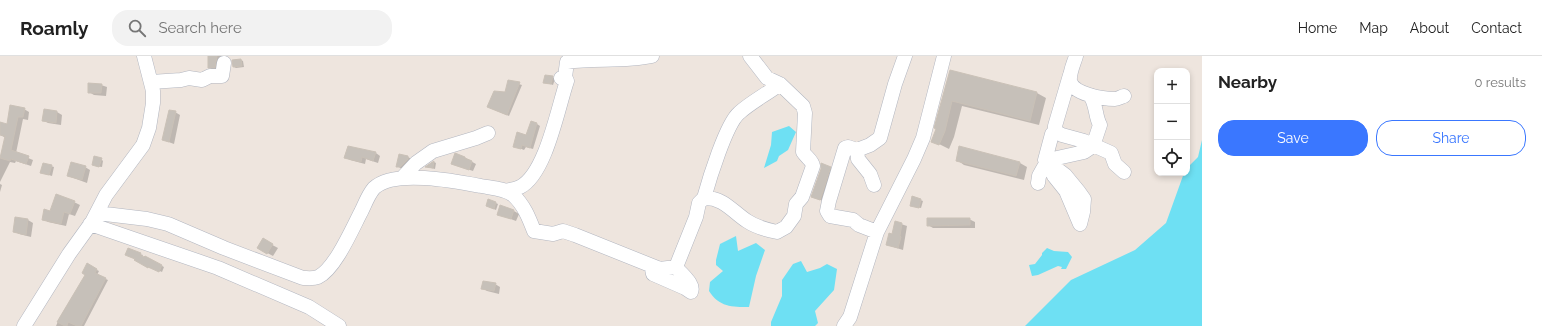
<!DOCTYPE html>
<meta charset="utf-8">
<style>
body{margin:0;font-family:Raleway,sans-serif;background:#f2f2f2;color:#222}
.controls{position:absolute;right:12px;top:12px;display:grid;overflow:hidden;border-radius:8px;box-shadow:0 2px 6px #0003}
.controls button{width:36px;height:36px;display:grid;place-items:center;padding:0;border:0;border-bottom:1px solid #e0e0e0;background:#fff;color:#222;font:20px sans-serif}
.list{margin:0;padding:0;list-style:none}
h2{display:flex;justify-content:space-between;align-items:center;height:52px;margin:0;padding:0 16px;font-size:17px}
h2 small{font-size:13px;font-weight:400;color:#767676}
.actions{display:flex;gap:8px;padding:12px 16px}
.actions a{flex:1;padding:9px 0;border:1px solid #3a77ff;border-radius:16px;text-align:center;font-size:14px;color:#3a77ff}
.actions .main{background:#3a77ff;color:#fff}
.icon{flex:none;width:22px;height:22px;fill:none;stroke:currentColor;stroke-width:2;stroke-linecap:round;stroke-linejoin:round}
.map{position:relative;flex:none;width:1202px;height:270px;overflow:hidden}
header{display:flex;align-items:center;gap:24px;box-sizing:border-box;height:56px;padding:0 20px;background:#fff;border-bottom:1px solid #e0e0e0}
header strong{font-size:19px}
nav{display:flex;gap:22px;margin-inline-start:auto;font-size:14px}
.search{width:280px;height:36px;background:#f2f2f2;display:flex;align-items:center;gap:10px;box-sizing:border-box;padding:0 14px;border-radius:16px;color:#767676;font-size:15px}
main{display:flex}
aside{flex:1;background:#fff}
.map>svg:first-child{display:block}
</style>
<header>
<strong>Roamly</strong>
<div class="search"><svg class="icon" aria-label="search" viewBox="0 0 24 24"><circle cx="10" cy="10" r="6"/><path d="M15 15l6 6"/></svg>Search here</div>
<nav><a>Home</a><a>Map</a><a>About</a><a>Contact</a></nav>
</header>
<main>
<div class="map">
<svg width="1202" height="270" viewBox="0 0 1202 270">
<rect width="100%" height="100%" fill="#eee5de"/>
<path fill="#6ee0f3" d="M 789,70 L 796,76 L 788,94 L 779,100 L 777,105 L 764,112 L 771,89 L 772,76 Z
M 1202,84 L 1202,270 L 1025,270 L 1071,224 L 1135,194 L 1166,167 L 1184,117 L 1187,117 L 1187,112 L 1198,101 Z
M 736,180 L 738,195 L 756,187 L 765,194 L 756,220 L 749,251 C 732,251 719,251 709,235 L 710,226 L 723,215 L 716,209 L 716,204 L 720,188 Z
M 1047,192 L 1054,195 L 1068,196 L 1072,201 L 1066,213 L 1061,213 L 1062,211 L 1058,210 L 1038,219 L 1032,220 L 1029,209 L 1035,208 L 1042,199 L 1042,197 Z
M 801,205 L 807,216 L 820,212 L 827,208 L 837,213 L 834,234 L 815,255 L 818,267 L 815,270 L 771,270 L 771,266 L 782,240 L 782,224 L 793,208 Z"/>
<path fill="#0003" d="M 209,0 L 227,0 L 221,3 L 219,13 L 213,14 L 209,11 Z
M 241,4 L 243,5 L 244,11 L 236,12 L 234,11 Z
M 951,15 L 1037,37 L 1046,42 L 1039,69 L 962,50 L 954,81 L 949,93 L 933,85 L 937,73 Z
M 552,21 L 555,23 L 553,29 L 547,27 Z
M 509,25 L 522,29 L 509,60 L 490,52 L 506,37 Z
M 101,29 L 107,31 L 106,40 L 94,39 L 89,36 Z
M 24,53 L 29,56 L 28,64 L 23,63 L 16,97 L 33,104 L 31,110 L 16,105 L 15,107 L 10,106 L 0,126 L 0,102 L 6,82 L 0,79 L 0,72 L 8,69 Z
M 45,54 L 57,56 L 62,59 L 61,69 L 48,67 L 43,64 Z
M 175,56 L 180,59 L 174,88 L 163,84 Z
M 537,68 L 540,70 L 533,93 L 526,91 L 524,94 L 514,90 L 527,80 Z
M 348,91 L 376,97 L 380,100 L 378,107 L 366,103 L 365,108 L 350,104 L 346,102 Z
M 400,99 L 408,101 L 413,104 L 402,113 L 397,110 Z
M 465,102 L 476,108 L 473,115 L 452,108 Z
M 101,103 L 103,105 L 102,111 L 95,110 Z
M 957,104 L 1020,107 L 1027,111 L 1024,124 L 964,109 Z
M 434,106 L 436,107 L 435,113 L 427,111 Z
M 51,110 L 54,111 L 52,120 L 42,117 Z
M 85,111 L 90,114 L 87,127 L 68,120 Z
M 830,111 L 835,114 L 826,146 L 812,141 Z
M 0,128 L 2,129 L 0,136 Z
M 913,141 L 923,145 L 921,152 L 913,150 Z
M 489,144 L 498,148 L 496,154 L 489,151 Z
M 74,146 L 80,149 L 75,160 L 69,158 L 66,170 L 48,166 L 43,163 L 50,156 Z
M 514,155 L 519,158 L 516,165 L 498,158 Z
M 16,162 L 28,164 L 33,167 L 31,181 L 19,178 L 14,175 Z
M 969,163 L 975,166 L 975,172 L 933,172 L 928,169 Z
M 895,166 L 907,170 L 903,194 L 887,189 L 893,179 Z
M 263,184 L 278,192 L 273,200 L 258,192 Z
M 140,198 L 143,199 L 142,201 L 145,201 L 164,211 L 162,216 L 151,211 L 150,212 L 135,204 Z
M 87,209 L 99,215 L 97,219 L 108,224 L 84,270 L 56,270 L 60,261 L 86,219 Z
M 495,228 L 500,231 L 499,238 L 487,235 L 482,232 Z"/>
<path fill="#c6c0b9" stroke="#cac1b7" d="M 208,0 L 217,0 L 215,12 L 208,12 Z
M 241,3 L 242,10 L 233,11 L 232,4 Z
M 950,14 L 1037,36 L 1030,65 L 952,45 L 945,75 L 939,89 L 931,86 L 936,73 L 934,72 Z
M 545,19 L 553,20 L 551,28 L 543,27 Z
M 508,24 L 520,26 L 507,59 L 487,51 L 494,35 L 505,36 Z
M 88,27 L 102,28 L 101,37 L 88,37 Z
M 10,49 L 25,52 L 23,61 L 18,61 L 11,94 L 29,100 L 26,108 L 11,103 L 10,105 L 0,102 L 5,80 L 0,79 L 0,66 L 7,68 Z
M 44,53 L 57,55 L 56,67 L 42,65 Z
M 169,54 L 176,55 L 169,86 L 162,84 Z
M 531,65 L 537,67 L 530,92 L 522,89 L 521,93 L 513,91 L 517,76 L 526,79 Z
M 348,90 L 376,96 L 373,105 L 362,101 L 361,106 L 344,102 Z
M 959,90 L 1020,106 L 1016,120 L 956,105 Z
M 455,97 L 465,101 L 465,102 L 472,105 L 469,114 L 451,108 Z
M 399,98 L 408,100 L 408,103 L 400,111 L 396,111 Z
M 94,100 L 102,102 L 99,111 L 92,109 Z
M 434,105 L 433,112 L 425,111 Z
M 71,106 L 86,110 L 82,124 L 67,120 Z
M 43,107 L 52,109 L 49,119 L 40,117 Z
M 821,107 L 831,111 L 820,144 L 811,141 L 821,113 Z
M 56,138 L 75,145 L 70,158 L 64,156 L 61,168 L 42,164 L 44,153 L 50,155 Z
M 912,140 L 921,143 L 919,152 L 910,150 Z
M 488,143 L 496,146 L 494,153 L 486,150 Z
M 500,149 L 514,154 L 511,163 L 497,159 Z
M 15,161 L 28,163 L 26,179 L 13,176 Z
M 927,162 L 970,162 L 970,169 L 927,170 Z
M 895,165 L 902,167 L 900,180 L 901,181 L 898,192 L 886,189 L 889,177 L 892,178 Z
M 263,182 L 273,188 L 267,198 L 257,192 Z
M 128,192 L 141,197 L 140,199 L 144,201 L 145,200 L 162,209 L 159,216 L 148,211 L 148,212 L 134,204 L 135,203 L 125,199 Z
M 87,207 L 97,213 L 95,217 L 106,222 L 81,270 L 77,270 L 68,266 L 67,270 L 65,270 L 57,266 L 85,219 L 82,217 Z
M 483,225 L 496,227 L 494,235 L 481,233 Z"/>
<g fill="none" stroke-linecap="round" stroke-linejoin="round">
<defs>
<path id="minor" d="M 1076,0 C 1074,7 1069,17 1070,25 C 1073,38 1103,43 1115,43 C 1118,43 1121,41 1124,40
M 1070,19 L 1055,70 L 1055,75 L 1062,79 L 1084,85 L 1111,97 L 1115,108 L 1124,116
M 561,22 L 565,21 L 567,6 C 595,2 624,6 652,0
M 151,26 L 181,24 L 189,22 L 202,24 L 210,20 L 222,20 L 224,7
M 857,94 L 870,89 L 880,82 L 895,28 L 905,0
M 1049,108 L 1054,120 L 1066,135 L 1080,168 L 1083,156 L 1084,143 L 1079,136 L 1065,119 L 1045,104 L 1052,78 L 1055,75
M 402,122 L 416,107 L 433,95 L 476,82 L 488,77
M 1038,127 L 1039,120 L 1044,111 L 1049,108 L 1057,102 L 1084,96 L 1093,90 L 1100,69 C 1095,60 1097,50 1090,39
M 874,129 L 870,118 L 858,103 L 857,94 L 848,91 L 845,92 L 829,145 L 827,155 L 830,160 L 853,164 L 859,169 L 877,176
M 505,135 C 510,134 516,133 520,131 C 546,118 558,51 567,25 L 565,21
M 704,142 C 709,124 726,68 739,57 C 751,46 767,38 780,28
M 97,157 L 147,163 L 168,168 L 224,192 L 303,222 C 307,222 313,223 318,221 C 335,213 352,173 361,156 C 365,148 368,139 374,132 C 394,113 455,125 481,130 C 491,132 504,132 513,139 C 524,149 529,162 534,175 L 553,178 L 563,175 L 575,179 L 660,213 L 676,211 L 696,161 L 699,147 L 704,142 C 723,141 733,156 747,165 C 756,171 767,174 777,176 L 786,171 L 794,160 L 796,148 L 802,141 L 813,110 C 812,104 806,101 803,96 L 805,57 L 803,50 L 780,28 L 767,22 L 750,0
M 90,168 L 218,212 L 309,251 L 339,270
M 652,213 L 653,218 L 685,232 L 691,236 C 695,228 681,218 676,211
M 24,270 L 69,198 L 92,166 L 106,139 L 143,89 L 149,72 L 153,47 L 153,35 L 144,0
M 844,270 L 850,261 L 877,176 L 914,103 L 923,82 L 944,0"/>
</defs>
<use href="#minor" stroke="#b2b6c0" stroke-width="15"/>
<use href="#minor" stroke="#fff" stroke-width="14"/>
</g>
</svg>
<div class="controls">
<button>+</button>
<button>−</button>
<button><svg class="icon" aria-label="locate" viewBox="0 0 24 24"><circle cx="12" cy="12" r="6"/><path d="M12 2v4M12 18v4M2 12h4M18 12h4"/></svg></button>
</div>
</div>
<aside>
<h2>Nearby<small>0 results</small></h2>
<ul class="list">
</ul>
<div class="actions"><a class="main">Save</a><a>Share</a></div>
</aside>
</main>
